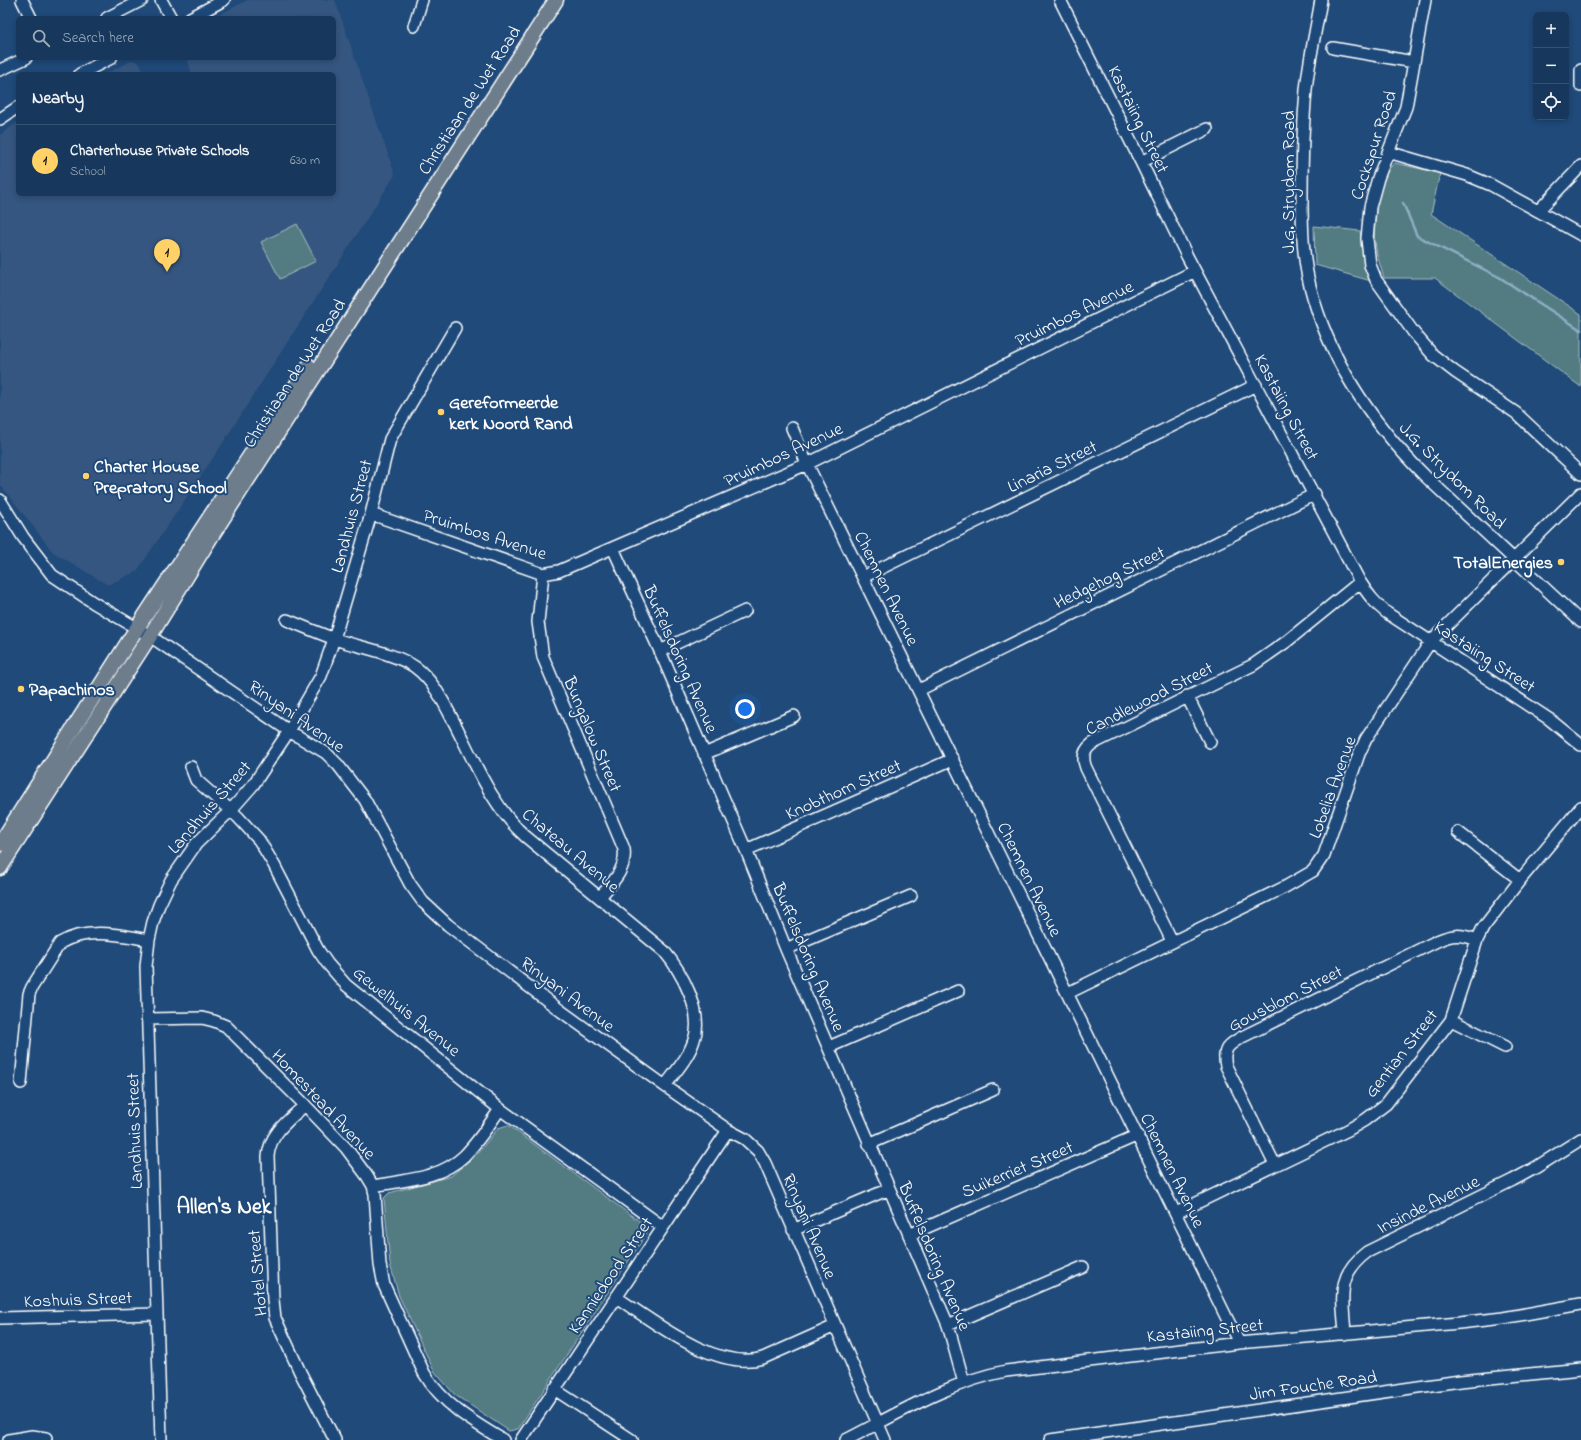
<!DOCTYPE html>
<meta charset="utf-8">
<style>
body{margin:0;font-family:"Indie Flower",sans-serif;background:#203f62;color:#f1f3f6}
.controls{position:absolute;right:12px;top:12px;display:grid;overflow:hidden;border-radius:6px;box-shadow:0 2px 6px #0003}
.controls button{width:36px;height:36px;display:grid;place-items:center;padding:0;border:0;border-bottom:1px solid #365272;background:#17385c;color:#f1f3f6;font:20px sans-serif}
.you{position:absolute;left:745px;top:709px;width:14px;height:14px;margin:-10px;border:3px solid #fff;border-radius:50%;background:#1a73e8;box-shadow:0 0 0 6px #1a73e833}
.badge{display:grid;place-items:center;width:26px;height:26px;border-radius:50%;background:#ffd166;color:#111;font-size:13px;font-weight:700}
.pin{position:absolute;translate:-50% -33px;filter:drop-shadow(0 1px 2px #0008)}
.pin::after{content:'';position:absolute;top:21px;width:14px;height:12px;background:inherit;clip-path:polygon(0 0,100% 0,50% 100%)}
.list{margin:0;padding:0;list-style:none}
h2{display:flex;justify-content:space-between;align-items:center;height:52px;margin:0;padding:0 16px;font-size:17px}
h2 small{font-size:13px;font-weight:400;color:#9eacbb}
.list li{display:grid;grid-template-columns:26px 1fr auto;gap:12px;align-items:center;box-sizing:border-box;height:72px;padding:0 16px;border-top:1px solid #365272}
.list b{display:block;font-size:15px;white-space:nowrap}
.list p{margin:0;font-size:13px;white-space:nowrap;color:#9eacbb}
.list em{font-size:13px;font-style:normal;color:#9eacbb}
.icon{flex:none;width:22px;height:22px;fill:none;stroke:currentColor;stroke-width:2;stroke-linecap:round;stroke-linejoin:round}
.map{position:relative;flex:none;width:1581px;height:1440px;overflow:hidden}
.search{position:absolute;background:#17385c;box-shadow:0 2px 6px #0003;left:16px;top:16px;width:320px;height:44px;display:flex;align-items:center;gap:10px;box-sizing:border-box;padding:0 14px;border-radius:6px;color:#9eacbb;font-size:15px}
.panel{position:absolute;background:#17385c;box-shadow:0 2px 6px #0003;left:16px;top:72px;width:320px;height:124px;border-radius:6px}
.map>svg:first-child{display:block}
</style>
<div class="map">
<svg width="1581" height="1440" viewBox="0 0 1581 1440">
<rect width="100%" height="100%" fill="#1f4a7a"/>
<filter id="ink" filterUnits="userSpaceOnUse"><feTurbulence type="fractalNoise" baseFrequency=".025" numOctaves="2"/><feDisplacementMap in="SourceGraphic" scale="8" xChannelSelector="R" yChannelSelector="G"/><feConvolveMatrix kernelMatrix="1 2 1 2 8 2 1 2 1" color-interpolation-filters="sRGB"/></filter>
<g filter="url(#ink)">
<path fill="#365780" d="M 248,0 L 335,0 L 395,175 L 215,455 L 137,571 L 108,585 L 53,552 L 0,484 L 0,135 L 18,122 L 18,194 L 334,194 L 334,74 L 192,74 L 187,58 L 334,58 L 334,18 L 213,18 Z
M 133,60 L 140,64 L 145,74 L 105,74 Z"/>
<path fill="#537b82" stroke="#a9bdc0" d="M 1394,163 L 1440,173 L 1431,214 L 1581,314 L 1581,387 L 1435,278 L 1384,278 L 1377,255 L 1374,234 L 1377,197 L 1384,175 Z
M 297,224 L 316,261 L 280,279 L 261,242 Z
M 1314,226 L 1360,231 L 1364,257 L 1371,281 L 1315,265 Z
M 508,1125 L 643,1224 L 647,1233 L 518,1429 L 509,1431 L 455,1395 L 434,1371 L 399,1296 L 390,1264 L 384,1198 L 389,1193 L 451,1176 L 478,1153 L 498,1128 Z"/>
<g fill="none" stroke-linecap="round" stroke-linejoin="round">
<path stroke="#8eafc4" stroke-width="2.5" d="M 1403,203 L 1417,236 L 1499,277 L 1581,330"/>
<defs>
<path id="minor" d="M 22,0 L 31,18
M 161,0 L 171,18
M 1060,0 L 1141,162 L 1187,256 L 1360,582 C 1368,594 1375,604 1387,613 L 1549,719 L 1581,745
M 1321,0 C 1316,30 1309,60 1306,90 C 1303,124 1302,158 1302,193 C 1302,224 1302,255 1310,286 C 1329,361 1371,422 1425,476 L 1581,622
M 1425,0 L 1406,107 L 1378,178 L 1370,207 L 1367,239 L 1370,265 L 1376,280 L 1414,333 L 1433,355 L 1455,372 L 1516,413 L 1581,474
M 107,18 L 142,0
M 190,18 L 224,0
M 414,26 L 422,0
M 1333,48 L 1414,62
M 0,70 L 26,58
M 1581,70 L 1581,86
M 80,74 L 111,58
M 0,119 L 18,107
M 1388,152 L 1467,175 L 1491,185 L 1581,235
M 1141,162 L 1207,129
M 1538,211 L 1581,166
M 792,428 L 807,464 L 1239,1343
M 0,500 L 23,537 L 52,575 L 94,603 L 150,636 L 289,731 L 326,753 L 338,765 L 365,800 L 410,884 L 423,902 L 448,925 L 561,1011 L 665,1086 L 728,1130 L 745,1139 L 758,1151 L 765,1163 L 885,1440
M 371,514 L 543,574 L 559,571 L 807,464 L 1195,271
M 613,548 L 660,651 L 746,850 L 786,949 L 948,1325 L 964,1383
M 543,574 L 538,622 L 543,657 L 624,849 C 627,869 612,883 600,897
M 863,577 L 1256,385
M 287,620 C 302,626 318,633 335,639 C 358,647 395,653 415,667 C 434,681 444,703 455,724 C 475,763 492,806 525,836 L 664,951 C 681,971 704,1012 694,1040 C 689,1057 675,1072 665,1086
M 660,651 L 745,611
M 919,690 L 1315,494
M 1187,696 L 1210,742
M 704,754 L 794,716
M 191,767 L 196,780 L 238,817 L 259,840 L 274,865 L 318,950 L 327,963 L 346,985 L 500,1109 L 663,1227
M 1458,832 L 1520,880
M 746,850 L 953,759
M 1172,941 L 1086,768 C 1082,758 1083,751 1092,744 L 1253,665 L 1286,642 L 1360,582
M 786,949 L 911,896
M 1068,993 L 1285,887 L 1313,871 L 1324,855 L 1359,754 L 1366,739 L 1431,641 L 1581,493
M 147,1019 L 202,1018 L 214,1021 L 226,1026 L 305,1105 L 346,1148 L 367,1176 L 373,1186 L 375,1194 L 380,1265 L 384,1285 L 424,1373 C 442,1404 473,1422 503,1440
M 1451,1020 L 1505,1047
M 829,1047 L 958,991
M 21,1083 L 29,994 L 32,987 L 60,943 C 87,927 120,935 149,940
M 305,1105 C 289,1120 270,1133 268,1156 L 273,1300 L 275,1318 L 300,1372 L 335,1440
M 869,1144 L 993,1090
M 1275,1165 L 1226,1066 C 1222,1049 1228,1045 1242,1037 L 1437,941 C 1452,934 1461,934 1477,940
M 373,1186 C 404,1180 440,1179 464,1156 C 478,1142 489,1125 500,1109
M 1176,1213 L 1348,1130 L 1365,1120 L 1386,1104 L 1451,1020 L 1477,940 L 1483,928 L 1520,880 L 1581,807
M 793,1230 L 889,1189
M 909,1235 L 1138,1135
M 616,1297 C 653,1321 716,1372 763,1358 L 835,1326
M 0,1318 L 156,1314
M 948,1325 L 1083,1267
M 1345,1334 C 1343,1299 1335,1276 1367,1252 L 1513,1180 L 1535,1168 L 1581,1139
M 554,1389 L 632,1440
M 9,1440 L 32,1436 L 46,1438
M 161,1440 L 146,966 L 149,940 L 153,922 L 159,905 L 171,880 L 196,844 L 231,810 L 253,785 L 289,731 L 321,676 L 334,639 L 371,514 L 390,439 L 455,328
M 521,1440 L 728,1130
M 846,1440 C 897,1414 949,1382 1006,1371 L 1239,1343 L 1459,1323 L 1503,1318 L 1581,1304
M 1050,1440 L 1460,1381 L 1581,1369"/>
<path id="major" d="M 0,844 L 137,628 L 309,366
M 0,868 L 150,636 L 212,535 L 556,0"/>
</defs>
<use href="#minor" stroke="#fff" stroke-width="14"/>
<use href="#major" stroke="#fff" stroke-width="17"/>
<use href="#minor" stroke="#1f4a7a" stroke-width="11"/>
<use href="#major" stroke="#6d7d8c" stroke-width="14"/>
</g>
</g>
<g fill="#ffd166" stroke="#1f4a7a" stroke-width="1.5">
<circle cx="441" cy="412" r="4"/>
<circle cx="86" cy="476" r="4"/>
<circle cx="1561" cy="562" r="4"/>
<circle cx="21" cy="689" r="4"/>
</g>
<g text-anchor="middle" stroke-width="4" stroke-linejoin="round" paint-order="stroke">
<g font-size="18" fill="#fff" stroke="#1f4a7a">
<text transform="translate(469 100) rotate(-57)" y="6">Christiaan de Wet Road</text>
<text transform="translate(1139 119) rotate(64)" y="6">Kastaiing Street</text>
<text transform="translate(1373 145) rotate(-72)" y="6">Cockspur Road</text>
<text transform="translate(1288 182) rotate(-90)" y="6">J.G. Strydom Road</text>
<text transform="translate(1074 313) rotate(-26)" y="6">Pruimbos Avenue</text>
<text transform="translate(294 373) rotate(-57)" y="6">Christiaan de Wet Road</text>
<text transform="translate(1287 407) rotate(62)" y="6">Kastaiing Street</text>
<text transform="translate(783 454) rotate(-25)" y="6">Pruimbos Avenue</text>
<text transform="translate(1052 466) rotate(-26)" y="6">Linaria Street</text>
<text transform="translate(1453 475) rotate(45)" y="6">J.G. Strydom Road</text>
<text transform="translate(351 516) rotate(-75)" y="6">Landhuis Street</text>
<text transform="translate(485 534) rotate(18)" y="6">Pruimbos Avenue</text>
<text transform="translate(1109 577) rotate(-26)" y="6">Hedgehog Street</text>
<text transform="translate(887 588) rotate(64)" y="6">Chemnen Avenue</text>
<text transform="translate(1485 656) rotate(33)" y="6">Kastaiing Street</text>
<text transform="translate(681 659) rotate(66)" y="6">Buffelsdoring Avenue</text>
<text transform="translate(1149 698) rotate(-27)" y="6">Candlewood Street</text>
<text transform="translate(297 716) rotate(35)" y="6">Rinyani Avenue</text>
<text transform="translate(593 734) rotate(67)" y="6">Bungalow Street</text>
<text transform="translate(1332 787) rotate(-70)" y="6">Lobelia Avenue</text>
<text transform="translate(843 789) rotate(-24)" y="6">Knobthorn Street</text>
<text transform="translate(209 807) rotate(-49)" y="6">Landhuis Street</text>
<text transform="translate(571 850) rotate(40)" y="6">Chateau Avenue</text>
<text transform="translate(1030 879) rotate(64)" y="6">Chemnen Avenue</text>
<text transform="translate(809 957) rotate(67)" y="6">Buffelsdoring Avenue</text>
<text transform="translate(568 994) rotate(37)" y="6">Rinyani Avenue</text>
<text transform="translate(1285 998) rotate(-27)" y="6">Gousblom Street</text>
<text transform="translate(407 1011) rotate(39)" y="6">Gewelhuis Avenue</text>
<text transform="translate(1401 1053) rotate(-52)" y="6">Gentian Street</text>
<text transform="translate(324 1104) rotate(47)" y="6">Homestead Avenue</text>
<text transform="translate(134 1131) rotate(-92)" y="6">Landhuis Street</text>
<text transform="translate(1017 1169) rotate(-23)" y="6">Suikerriet Street</text>
<text transform="translate(1173 1170) rotate(64)" y="6">Chemnen Avenue</text>
<text transform="translate(1428 1204) rotate(-26)" y="6">Insinde Avenue</text>
<text transform="translate(810 1226) rotate(67)" y="6">Rinyani Avenue</text>
<text transform="translate(935 1256) rotate(67)" y="6">Buffelsdoring Avenue</text>
<text transform="translate(257 1273) rotate(-95)" y="6">Hotel Street</text>
<text transform="translate(610 1275) rotate(-56)" y="6">Kanniedood Street</text>
<text transform="translate(78 1299) rotate(-2)" y="6">Koshuis Street</text>
<text transform="translate(1205 1330) rotate(-6)" y="6">Kastaiing Street</text>
<text transform="translate(1313 1385) rotate(-8)" y="6">Jim Fouche Road</text>
</g>
<g font-size="18" font-weight="bold" fill="#fff" stroke="#1f4a7a" text-anchor="start">
<text x="449" y="408">Gereformeerde<tspan x="449" dy="21">kerk Noord Rand</tspan></text>
<text x="94" y="472">Charter House<tspan x="94" dy="21">Prepratory School</tspan></text>
<text x="1553" y="568" text-anchor="end">TotalEnergies</text>
<text x="29" y="695">Papachinos</text>
</g>
<g font-size="22" font-weight="bold" fill="#fff" stroke="#1f4a7a">
<text x="224" y="1213">Allen's Nek</text>
</g>
</g>
</svg>
<div class="controls">
<button>+</button>
<button>−</button>
<button><svg class="icon" aria-label="locate" viewBox="0 0 24 24"><circle cx="12" cy="12" r="6"/><path d="M12 2v4M12 18v4M2 12h4M18 12h4"/></svg></button>
</div>
<div class="you"></div>
<div class="pin badge" style="left:167px;top:272px">1</div>
<div class="search"><svg class="icon" aria-label="search" viewBox="0 0 24 24"><circle cx="10" cy="10" r="6"/><path d="M15 15l6 6"/></svg>Search here</div>
<section class="panel">
<h2>Nearby<small></small></h2>
<ul class="list">
<li><span class="badge">1</span><div><b>Charterhouse Private Schools</b><p>School</p></div><em>630 m</em></li>
</ul>
</section>
</div>
